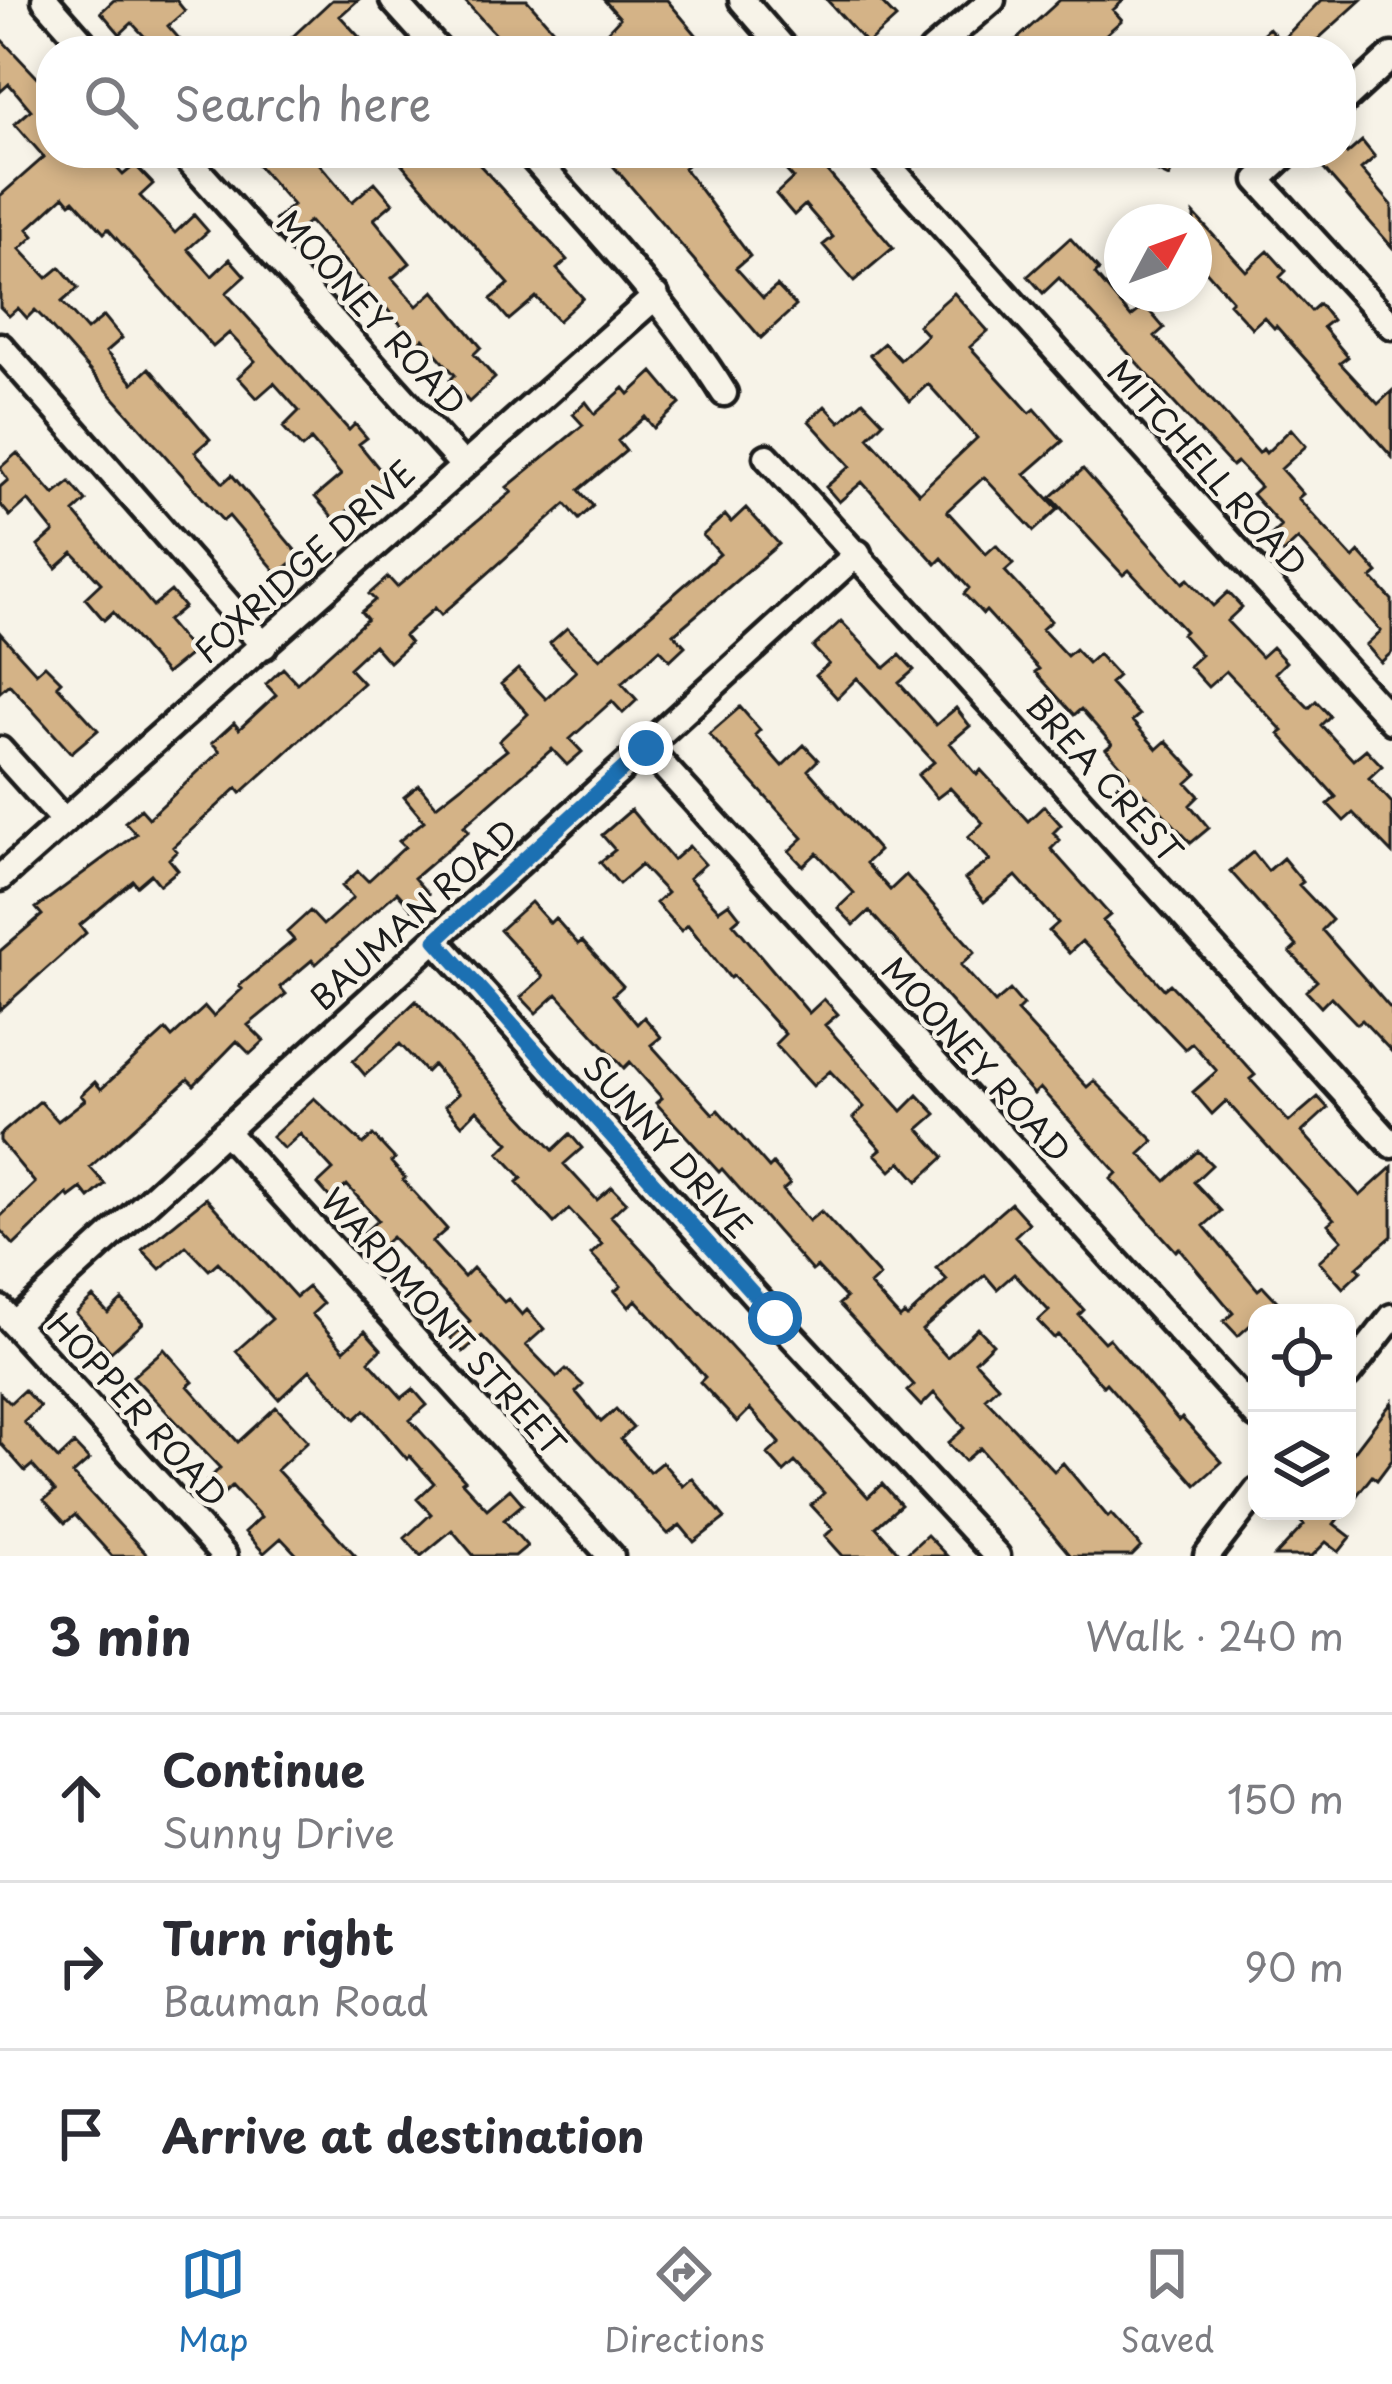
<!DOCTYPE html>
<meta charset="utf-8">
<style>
body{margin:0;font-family:"Playpen Sans",sans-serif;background:#f2f2f3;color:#2b2b33}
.controls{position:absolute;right:36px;bottom:36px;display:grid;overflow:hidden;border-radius:24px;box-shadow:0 6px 18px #0003}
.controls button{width:108px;height:108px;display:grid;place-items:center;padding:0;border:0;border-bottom:3px solid #e1e1e2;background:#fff;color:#2b2b33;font:60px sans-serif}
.compass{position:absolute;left:1104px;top:204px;width:108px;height:108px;border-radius:50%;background:#fff;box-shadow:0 6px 18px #0003;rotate:49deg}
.stop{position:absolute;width:36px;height:36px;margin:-27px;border:9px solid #1f6fb2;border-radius:50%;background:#fff}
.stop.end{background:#1f6fb2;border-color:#fff;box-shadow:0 3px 12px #0008}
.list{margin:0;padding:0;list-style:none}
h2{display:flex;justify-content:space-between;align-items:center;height:156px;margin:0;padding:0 48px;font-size:51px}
h2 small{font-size:39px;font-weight:400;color:#7c7c81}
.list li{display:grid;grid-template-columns:78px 1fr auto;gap:36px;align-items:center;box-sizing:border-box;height:168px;padding:0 48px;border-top:3px solid #e1e1e2}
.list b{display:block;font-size:45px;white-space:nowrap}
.list p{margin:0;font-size:39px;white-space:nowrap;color:#7c7c81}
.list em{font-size:39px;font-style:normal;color:#7c7c81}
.icon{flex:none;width:66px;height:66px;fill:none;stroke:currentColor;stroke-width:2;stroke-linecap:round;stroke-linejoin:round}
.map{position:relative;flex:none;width:1392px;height:1556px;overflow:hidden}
.search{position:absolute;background:#fff;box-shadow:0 6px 18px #0003;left:36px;right:36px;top:36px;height:132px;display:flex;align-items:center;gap:30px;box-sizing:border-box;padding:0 42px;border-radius:48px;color:#7c7c81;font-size:45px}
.sheet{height:660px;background:#fff}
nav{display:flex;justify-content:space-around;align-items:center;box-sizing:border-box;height:168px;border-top:3px solid #e1e1e2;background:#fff;font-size:33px;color:#7c7c81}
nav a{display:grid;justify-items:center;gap:6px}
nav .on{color:#1f6fb2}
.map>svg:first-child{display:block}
</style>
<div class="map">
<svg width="1392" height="1556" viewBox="0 0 1392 1556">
<rect width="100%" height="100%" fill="#f7f3e8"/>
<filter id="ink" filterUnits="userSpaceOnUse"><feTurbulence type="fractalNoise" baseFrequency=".00833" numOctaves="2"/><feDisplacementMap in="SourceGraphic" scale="24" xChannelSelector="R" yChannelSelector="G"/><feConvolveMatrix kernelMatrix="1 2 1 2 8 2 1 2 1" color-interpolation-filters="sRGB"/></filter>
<g filter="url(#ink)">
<path fill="#d4b387" stroke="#1c1c1c" stroke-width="3" d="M 114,0 L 176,0 L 185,11 L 168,26 L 190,51 L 158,51 L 132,23 L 120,34 L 101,12 Z
M 332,0 L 358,0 L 340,16 L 372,51 L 301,51 L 290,39 Z
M 464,0 L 527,0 L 572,51 L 511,51 Z
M 604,0 L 667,0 L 710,51 L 589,51 L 620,18 Z
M 827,0 L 879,0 L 896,18 L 867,44 Z
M 1060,0 L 1124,0 L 1113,10 L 1122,20 L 1087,51 L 1004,51 Z
M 1321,0 L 1361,0 L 1315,42 L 1322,51 L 1243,51 L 1269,28 L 1281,41 Z
M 0,38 L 51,92 L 51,153 L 103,153 L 123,175 L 135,165 L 153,184 L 140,196 L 175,233 L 194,215 L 208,231 L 188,249 L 212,276 L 230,259 L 245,276 L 226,293 L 349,430 L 355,424 L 367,438 L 359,444 L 386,477 L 336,521 L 315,497 L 341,475 L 311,440 L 302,448 L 283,427 L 299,411 L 274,383 L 257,398 L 238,377 L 255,361 L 229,333 L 213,347 L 108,229 L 104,233 L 74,200 L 70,203 L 64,196 L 28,229 L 34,236 L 20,249 L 47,278 L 60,267 L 78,288 L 62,302 L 87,330 L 104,316 L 122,338 L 106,352 L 133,383 L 149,368 L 210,439 L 195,452 L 223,483 L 232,475 L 300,556 L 278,574 L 229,516 L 223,521 L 44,319 L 35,310 L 27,318 L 18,308 L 9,316 L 0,307 L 0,196 L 44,157 L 15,124 L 31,110 L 9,84 L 0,92 Z
M 1362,141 L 1375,157 L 1361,169 L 1392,205 L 1392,247 L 1321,166 L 1341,153 L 1342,148 L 1347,154 Z
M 265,153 L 310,153 L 352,202 L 375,182 L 393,203 L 374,219 L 410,263 L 392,278 L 417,306 L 434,291 L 481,347 L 474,354 L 495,378 L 469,402 L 450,380 L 455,375 L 423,339 L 418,344 L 309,221 L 290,238 L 275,220 L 293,205 L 255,162 Z
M 392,153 L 487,153 L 477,162 L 567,260 L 557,269 L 583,298 L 558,321 L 536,297 L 509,320 L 491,299 L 509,284 Z
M 602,153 L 700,153 L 684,168 L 750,256 L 736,268 L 763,298 L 777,286 L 796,306 L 761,338 Z
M 770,153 L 835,153 L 822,165 L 893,248 L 854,281 L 823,245 L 833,237 L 805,205 L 794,215 L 776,194 L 793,178 Z
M 1117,153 L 1179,153 L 1169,177 Z
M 1194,214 L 1246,271 L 1268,251 L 1286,271 L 1280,277 L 1311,311 L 1319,304 L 1332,320 L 1323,327 L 1348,357 L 1340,363 L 1378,404 L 1392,391 L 1392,457 L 1276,326 L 1274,328 L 1264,317 L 1252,328 L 1229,303 L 1232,300 L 1194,257 Z
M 1070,238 L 1099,270 L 1095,274 L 1131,317 L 1145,306 L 1164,328 L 1155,336 L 1259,453 L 1263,449 L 1266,453 L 1291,429 L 1306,446 L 1281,469 L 1303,494 L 1298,498 L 1353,558 L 1359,552 L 1378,573 L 1372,578 L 1392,600 L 1392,652 L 1381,662 L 1366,645 L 1381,631 L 1298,539 L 1283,553 L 1269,537 L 1281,526 L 1252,494 L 1260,487 L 1237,462 L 1232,466 L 1059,278 L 1043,293 L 1028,276 Z
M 954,293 L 988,331 L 970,347 L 1030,413 L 1035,409 L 1063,441 L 1025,474 L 1058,509 L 1034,531 L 984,477 L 947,511 L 986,554 L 996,545 L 1013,564 L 1005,571 L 1051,621 L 1042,629 L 1067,656 L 1075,649 L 1088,663 L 1098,654 L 1118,676 L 1110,683 L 1139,715 L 1132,721 L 1157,749 L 1166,741 L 1197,774 L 1187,783 L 1199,796 L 1190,805 L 1209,828 L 1191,843 L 1144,793 L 1133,803 L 1117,786 L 1129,775 L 1106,749 L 1112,744 L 1081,709 L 1074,715 L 1035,672 L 1039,669 L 986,611 L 983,614 L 964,594 L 969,588 L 942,558 L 936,564 L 862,482 L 839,502 L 826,487 L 850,466 L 809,421 L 825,406 L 840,422 L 863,401 L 883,422 L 868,437 L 919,493 L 977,438 L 928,384 L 910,401 L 870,355 L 884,343 L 900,360 L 927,335 L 918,325 Z
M 653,372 L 680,404 L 654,428 L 645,417 L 618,441 L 626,451 L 579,490 L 593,506 L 579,519 L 566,504 L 441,615 L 435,608 L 404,636 L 410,643 L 389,662 L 374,645 L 349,668 L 363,683 L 241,793 L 237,788 L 173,847 L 177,851 L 169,859 L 178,870 L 160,885 L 151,874 L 137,886 L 133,881 L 80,925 L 86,933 L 0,1010 L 0,951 L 42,915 L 36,908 L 136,834 L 125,822 L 141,809 L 149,818 L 220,751 L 212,743 L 234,723 L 239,729 L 276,695 L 266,684 L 283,668 L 297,683 L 367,619 L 361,612 L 375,600 L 369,594 L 388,577 L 397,587 L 512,492 L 507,487 L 583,425 L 573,414 L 586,402 L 595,414 L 624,388 L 629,394 Z
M 17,453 L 54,495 L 70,482 L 86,501 L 74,512 L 153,606 L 171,591 L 184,607 L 167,621 L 193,652 L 166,674 L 113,612 L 104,620 L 85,598 L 101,583 L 73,553 L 56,568 L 38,546 L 54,532 L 28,500 L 10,516 L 0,504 L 0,487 L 8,480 L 0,468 Z
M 1083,469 L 1183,583 L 1188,579 L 1213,606 L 1228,592 L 1242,607 L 1227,621 L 1261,657 L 1272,647 L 1286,662 L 1275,673 L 1309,708 L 1316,701 L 1330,716 L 1321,725 L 1353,760 L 1366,749 L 1382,766 L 1369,778 L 1392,803 L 1392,853 L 1353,813 L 1344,821 L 1328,804 L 1336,797 L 1279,734 L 1283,731 L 1226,671 L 1208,687 L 1189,666 L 1201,655 L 1182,634 L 1185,631 L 1129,570 L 1123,575 L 1051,497 Z
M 746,508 L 779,544 L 674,634 L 685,646 L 670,660 L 660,649 L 622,683 L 637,700 L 623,713 L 612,701 L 570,739 L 582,752 L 567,765 L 552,749 L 464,826 L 469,831 L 414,878 L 428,894 L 412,909 L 397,892 L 316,964 L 312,960 L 280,987 L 286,994 L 248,1025 L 264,1041 L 250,1054 L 237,1041 L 194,1085 L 188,1079 L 90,1167 L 105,1184 L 89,1198 L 81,1188 L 69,1197 L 67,1194 L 14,1245 L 0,1230 L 0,1217 L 35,1183 L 0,1141 L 0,1135 L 40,1101 L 58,1121 L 85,1100 L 81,1095 L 95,1082 L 101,1089 L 166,1030 L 172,1037 L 205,1007 L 213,1016 L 242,989 L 239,986 L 294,940 L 287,932 L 310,911 L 323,925 L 353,898 L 342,886 L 358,871 L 368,881 L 405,847 L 399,841 L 424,821 L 404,797 L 419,785 L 436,806 L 507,750 L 499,741 L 528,714 L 501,684 L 518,669 L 546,699 L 576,671 L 550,643 L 567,628 L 600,659 L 720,554 L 703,535 L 725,515 L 731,522 Z
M 841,621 L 885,668 L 900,655 L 914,670 L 899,683 L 936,725 L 956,708 L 970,726 L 950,743 L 977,775 L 981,770 L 1028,821 L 1044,806 L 1061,825 L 1053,833 L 1060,840 L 1051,849 L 1110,915 L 1103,921 L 1164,989 L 1170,984 L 1218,1034 L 1255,1075 L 1250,1079 L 1289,1122 L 1318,1097 L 1328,1108 L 1302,1132 L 1360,1196 L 1392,1167 L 1392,1236 L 1357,1267 L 1361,1271 L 1343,1288 L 1319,1261 L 1342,1240 L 1328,1224 L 1334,1219 L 1226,1101 L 1212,1114 L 1193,1092 L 1217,1071 L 1192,1043 L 1185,1049 L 1082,941 L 1069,953 L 1049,931 L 1058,923 L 1016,876 L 984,902 L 965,879 L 990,860 L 968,837 L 983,823 L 950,788 L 937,798 L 918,775 L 934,762 L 857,678 L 837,698 L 816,675 L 829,664 L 813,647 Z
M 0,633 L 36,673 L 45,665 L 61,681 L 57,685 L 98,730 L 71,753 L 9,684 L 0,692 Z
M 740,707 L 760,730 L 755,735 L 782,766 L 804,745 L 818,760 L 808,770 L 879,851 L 866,863 L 890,890 L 906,875 L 975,952 L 961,965 L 995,1003 L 1010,990 L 1023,1005 L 1017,1011 L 1087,1087 L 1094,1081 L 1154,1141 L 1140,1154 L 1166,1181 L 1198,1151 L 1212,1165 L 1194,1182 L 1221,1211 L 1204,1226 L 1258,1290 L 1263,1286 L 1288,1313 L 1257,1313 L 1257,1319 L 1238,1336 L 1224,1321 L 1233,1313 L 1179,1248 L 1176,1251 L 1111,1179 L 1117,1173 L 1040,1088 L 1034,1094 L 869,911 L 854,925 L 838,908 L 854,893 L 817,853 L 803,866 L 789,851 L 803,838 L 709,734 Z
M 631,810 L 673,860 L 689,846 L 705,864 L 689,878 L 719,910 L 729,903 L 740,917 L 733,923 L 809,1013 L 824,999 L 838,1014 L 825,1025 L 902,1111 L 918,1095 L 936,1114 L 919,1129 L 944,1157 L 918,1181 L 901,1162 L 891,1171 L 875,1154 L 881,1149 L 853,1118 L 864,1107 L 830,1071 L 813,1086 L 775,1044 L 785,1034 L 733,976 L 730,978 L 688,925 L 681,931 L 656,903 L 667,893 L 641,865 L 619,884 L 600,862 L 615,850 L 602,835 Z
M 1253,852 L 1268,871 L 1283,858 L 1303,882 L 1299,885 L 1332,920 L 1322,930 L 1392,1010 L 1392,1052 L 1362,1020 L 1357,1024 L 1331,997 L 1321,1007 L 1306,991 L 1317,981 L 1290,952 L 1297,946 L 1230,871 Z
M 531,902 L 550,923 L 555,918 L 578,944 L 582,941 L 623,986 L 613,995 L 637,1024 L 644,1017 L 661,1037 L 651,1045 L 713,1114 L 718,1110 L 769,1168 L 773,1164 L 790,1184 L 783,1190 L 809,1221 L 821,1211 L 880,1276 L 870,1285 L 900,1318 L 904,1314 L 907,1317 L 947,1280 L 936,1268 L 1011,1203 L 1029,1223 L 1015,1236 L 1084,1310 L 1079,1315 L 1104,1342 L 1109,1338 L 1179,1421 L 1182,1418 L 1222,1462 L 1196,1485 L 1106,1383 L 1103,1386 L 1058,1335 L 1054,1338 L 1038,1321 L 1049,1311 L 1014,1274 L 997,1289 L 985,1275 L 922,1330 L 947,1357 L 978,1328 L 993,1344 L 975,1361 L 998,1386 L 985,1398 L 1054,1471 L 1063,1463 L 1108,1517 L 1111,1514 L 1141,1547 L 1132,1556 L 1071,1556 L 980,1448 L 965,1461 L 948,1443 L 965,1428 L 934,1393 L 921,1406 L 907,1391 L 914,1385 L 839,1304 L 846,1298 L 817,1267 L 812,1271 L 722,1169 L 719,1172 L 656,1103 L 662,1098 L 630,1062 L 624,1068 L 557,994 L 536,1013 L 521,997 L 543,977 L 500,930 Z
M 416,1001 L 553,1150 L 570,1134 L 582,1148 L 564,1164 L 597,1200 L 612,1187 L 626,1202 L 611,1216 L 644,1252 L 868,1497 L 882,1484 L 901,1505 L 876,1527 L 902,1556 L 843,1556 L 825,1536 L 833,1529 L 811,1505 L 824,1493 L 795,1462 L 784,1472 L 768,1454 L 780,1443 L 750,1409 L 737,1422 L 700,1382 L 705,1377 L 636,1300 L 629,1307 L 615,1291 L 621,1286 L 591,1254 L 602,1244 L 569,1209 L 554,1223 L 517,1182 L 522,1178 L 499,1153 L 509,1143 L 477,1110 L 462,1125 L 445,1106 L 458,1094 L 433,1065 L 426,1072 L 400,1044 L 365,1075 L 353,1061 Z
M 314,1098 L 363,1144 L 373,1135 L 395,1159 L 391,1162 L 405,1178 L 403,1180 L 447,1229 L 432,1242 L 464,1277 L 473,1268 L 504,1302 L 508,1299 L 522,1315 L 527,1310 L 544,1329 L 526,1345 L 557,1377 L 566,1369 L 583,1385 L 576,1392 L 601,1422 L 616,1409 L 633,1428 L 621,1439 L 650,1472 L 662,1462 L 683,1486 L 692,1478 L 725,1518 L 694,1542 L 680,1525 L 668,1534 L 482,1336 L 463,1352 L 451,1338 L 470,1321 L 392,1237 L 374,1253 L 359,1237 L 378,1220 L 347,1185 L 331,1199 L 318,1184 L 333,1170 L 300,1134 L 284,1149 L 272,1137 Z
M 206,1198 L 296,1297 L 308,1287 L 323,1304 L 312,1314 L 344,1350 L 365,1331 L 381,1349 L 369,1361 L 402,1398 L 413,1389 L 427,1405 L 410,1420 L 465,1480 L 462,1482 L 487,1509 L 510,1489 L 523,1504 L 504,1520 L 527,1546 L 515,1556 L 474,1556 L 452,1530 L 421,1556 L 405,1538 L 431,1514 L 417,1499 L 434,1483 L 410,1456 L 407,1459 L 365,1410 L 355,1419 L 310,1370 L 279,1399 L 236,1351 L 272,1319 L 218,1262 L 209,1270 L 186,1246 L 160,1269 L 142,1250 Z
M 93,1297 L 108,1313 L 122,1300 L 143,1323 L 111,1352 L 76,1313 Z
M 164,1349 L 193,1382 L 188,1386 L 238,1442 L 276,1407 L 308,1441 L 277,1470 L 356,1556 L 298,1556 L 281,1538 L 264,1553 L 245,1532 L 261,1517 L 232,1486 L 221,1496 L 207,1481 L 220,1468 L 133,1376 Z
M 24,1390 L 40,1407 L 24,1422 L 58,1459 L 74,1444 L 89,1460 L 73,1474 L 148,1556 L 112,1556 L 75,1515 L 65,1523 L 44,1500 L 55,1491 L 32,1465 L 25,1471 L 0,1443 L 0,1393 L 10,1403 Z
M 1392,1402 L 1392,1460 L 1377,1480 L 1372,1476 L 1347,1508 L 1347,1461 Z
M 1308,1511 L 1344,1511 L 1334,1524 L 1351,1537 L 1339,1552 L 1326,1542 L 1312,1556 L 1275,1556 L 1304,1525 L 1300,1521 Z
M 927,1535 L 947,1556 L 904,1556 Z"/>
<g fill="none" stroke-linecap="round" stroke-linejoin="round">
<defs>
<path id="minor" d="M 45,0 L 90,51
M 393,0 L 439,51
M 742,0 L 786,51
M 932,51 L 992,0
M 1341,103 L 1392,56
M 182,153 L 462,464
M 529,153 C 598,231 669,305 724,393
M 877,153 L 1392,721
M 1287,153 L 1258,180 L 1392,326
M 0,346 L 264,646
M 767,457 L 1392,1145
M 647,748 L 1257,1416
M 0,750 L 64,821
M 0,878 L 656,296
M 436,940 L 775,1318 L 997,1556
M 225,1131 L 611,1556
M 0,1309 L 224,1556
M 14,1324 L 858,553
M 1347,1375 L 1392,1317
M 1207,1556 L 1257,1491"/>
</defs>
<use href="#minor" stroke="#1c1c1c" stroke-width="33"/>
<use href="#minor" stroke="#f7f3e8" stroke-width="24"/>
</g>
</g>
<g fill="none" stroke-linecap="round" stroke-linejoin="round" filter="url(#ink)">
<path stroke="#1f6fb2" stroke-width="15" d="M 646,748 L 436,940 L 775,1318"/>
</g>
<g text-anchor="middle" stroke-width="9" stroke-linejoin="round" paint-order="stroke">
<g font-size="33" fill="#1c1c1c" stroke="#f7f3e8">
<text transform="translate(371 313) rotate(48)" y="12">MOONEY ROAD</text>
<text transform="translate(1207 468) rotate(48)" y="12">MITCHELL ROAD</text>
<text transform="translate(305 562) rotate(-42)" y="12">FOXRIDGE DRIVE</text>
<text transform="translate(1104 779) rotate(48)" y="12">BREA CREST</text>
<text transform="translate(414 915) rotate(-42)" y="12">BAUMAN ROAD</text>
<text transform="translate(976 1060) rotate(48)" y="12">MOONEY ROAD</text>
<text transform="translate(667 1147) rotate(48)" y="12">SUNNY DRIVE</text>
<text transform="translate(443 1322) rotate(48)" y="12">WARDMONT STREET</text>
<text transform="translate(137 1410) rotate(48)" y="12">HOPPER ROAD</text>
</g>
</g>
</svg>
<div class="controls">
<button><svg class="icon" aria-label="locate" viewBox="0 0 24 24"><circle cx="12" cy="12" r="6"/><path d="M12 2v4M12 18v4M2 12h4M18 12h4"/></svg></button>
<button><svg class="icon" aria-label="layers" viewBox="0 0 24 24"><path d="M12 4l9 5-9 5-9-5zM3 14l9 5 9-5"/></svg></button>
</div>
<svg class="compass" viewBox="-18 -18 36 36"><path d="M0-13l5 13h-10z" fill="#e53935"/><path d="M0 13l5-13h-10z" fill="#7c7c81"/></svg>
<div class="stop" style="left:775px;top:1318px"></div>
<div class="stop end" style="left:646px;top:748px"></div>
<div class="search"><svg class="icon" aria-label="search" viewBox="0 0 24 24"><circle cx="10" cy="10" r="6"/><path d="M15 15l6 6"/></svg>Search here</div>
</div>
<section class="sheet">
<h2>3 min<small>Walk · 240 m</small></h2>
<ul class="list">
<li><svg class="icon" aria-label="ahead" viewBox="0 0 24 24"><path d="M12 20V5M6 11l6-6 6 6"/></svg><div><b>Continue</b><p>Sunny Drive</p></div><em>150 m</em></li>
<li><svg class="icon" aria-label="right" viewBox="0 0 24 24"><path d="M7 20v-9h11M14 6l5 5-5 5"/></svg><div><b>Turn right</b><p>Bauman Road</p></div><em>90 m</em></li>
<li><svg class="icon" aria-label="arrive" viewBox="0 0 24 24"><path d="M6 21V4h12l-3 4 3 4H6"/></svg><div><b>Arrive at destination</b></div></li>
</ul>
</section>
<nav>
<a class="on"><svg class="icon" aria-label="map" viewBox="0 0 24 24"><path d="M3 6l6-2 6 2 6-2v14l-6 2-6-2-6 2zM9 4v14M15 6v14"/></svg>Map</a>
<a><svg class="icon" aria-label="directions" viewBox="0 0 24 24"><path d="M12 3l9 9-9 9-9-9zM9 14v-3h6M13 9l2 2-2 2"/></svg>Directions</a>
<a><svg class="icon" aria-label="saved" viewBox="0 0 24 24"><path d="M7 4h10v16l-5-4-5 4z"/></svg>Saved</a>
</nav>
